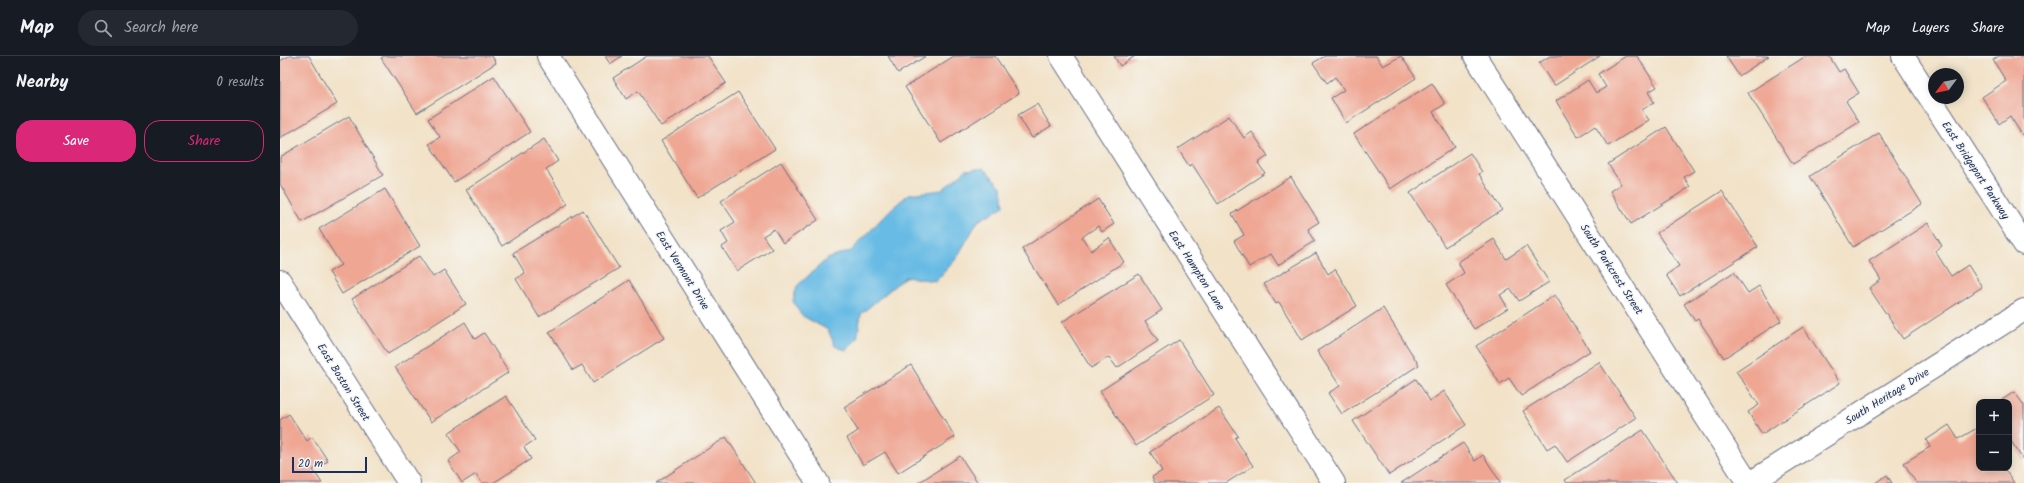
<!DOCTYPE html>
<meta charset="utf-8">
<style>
body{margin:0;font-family:Kalam,sans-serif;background:#242831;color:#f1f3f6}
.controls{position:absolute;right:12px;bottom:12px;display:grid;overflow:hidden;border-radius:8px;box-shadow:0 2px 10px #0003}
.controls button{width:36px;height:36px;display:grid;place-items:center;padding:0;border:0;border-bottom:1px solid #363941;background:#171b24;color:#f1f3f6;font:20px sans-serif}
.compass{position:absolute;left:1648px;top:12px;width:36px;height:36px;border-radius:50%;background:#171b24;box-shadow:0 2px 10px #0003;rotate:238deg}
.scale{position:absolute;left:12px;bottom:10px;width:75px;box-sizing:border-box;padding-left:4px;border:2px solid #1b2f5e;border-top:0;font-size:11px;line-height:14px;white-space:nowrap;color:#1b2f5e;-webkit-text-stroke:3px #f6f6f2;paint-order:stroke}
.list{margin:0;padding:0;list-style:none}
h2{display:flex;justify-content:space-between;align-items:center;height:52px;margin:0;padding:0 16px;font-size:17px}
h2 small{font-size:13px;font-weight:400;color:#9ea1a6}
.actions{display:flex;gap:8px;padding:12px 16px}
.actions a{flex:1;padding:9px 0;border:1px solid #db2777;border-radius:16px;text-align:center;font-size:14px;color:#db2777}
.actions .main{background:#db2777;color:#fff}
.icon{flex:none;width:22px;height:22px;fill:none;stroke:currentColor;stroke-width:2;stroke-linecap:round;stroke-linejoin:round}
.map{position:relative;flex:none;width:1744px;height:427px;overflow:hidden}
header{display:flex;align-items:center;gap:24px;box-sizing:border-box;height:56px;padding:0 20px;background:#171b24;border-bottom:1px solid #363941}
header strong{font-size:19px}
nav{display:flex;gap:22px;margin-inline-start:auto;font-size:14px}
.search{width:280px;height:36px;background:#242831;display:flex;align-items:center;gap:10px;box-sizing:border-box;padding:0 14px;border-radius:22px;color:#9ea1a6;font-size:15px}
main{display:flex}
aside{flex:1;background:#171b24}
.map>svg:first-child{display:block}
</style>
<header>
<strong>Map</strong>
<div class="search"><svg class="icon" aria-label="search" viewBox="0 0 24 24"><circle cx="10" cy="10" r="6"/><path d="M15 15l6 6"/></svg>Search here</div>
<nav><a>Map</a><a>Layers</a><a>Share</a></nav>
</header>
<main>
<aside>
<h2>Nearby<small>0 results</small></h2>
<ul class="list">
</ul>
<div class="actions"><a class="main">Save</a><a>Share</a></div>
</aside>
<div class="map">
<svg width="1744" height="427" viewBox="0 0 1744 427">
<rect width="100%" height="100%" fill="#f6f6f2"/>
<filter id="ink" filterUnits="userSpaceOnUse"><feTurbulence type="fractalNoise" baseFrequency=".025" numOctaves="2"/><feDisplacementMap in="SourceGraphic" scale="8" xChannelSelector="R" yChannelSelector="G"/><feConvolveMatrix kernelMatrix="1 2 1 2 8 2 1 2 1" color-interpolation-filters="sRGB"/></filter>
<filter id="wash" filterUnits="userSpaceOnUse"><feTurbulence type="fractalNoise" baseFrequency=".012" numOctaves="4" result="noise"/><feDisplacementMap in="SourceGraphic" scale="16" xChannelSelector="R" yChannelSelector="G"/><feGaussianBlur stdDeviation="0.9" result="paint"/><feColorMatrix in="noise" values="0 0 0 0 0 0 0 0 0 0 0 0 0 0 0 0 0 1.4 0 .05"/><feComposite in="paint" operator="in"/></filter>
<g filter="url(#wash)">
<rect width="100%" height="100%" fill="#f2e2c8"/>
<path fill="#68bbe4" stroke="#4275a1" d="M 704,112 L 722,132 L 724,150 L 698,165 L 676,203 L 656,225 L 625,221 L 581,258 L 577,283 L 566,294 L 555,290 L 548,274 L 521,259 L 513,245 L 517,230 L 547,203 L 571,195 L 611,153 L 629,138 L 662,134 L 686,114 Z"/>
<g id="blocks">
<path fill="#efa794" d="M 9,0 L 29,0 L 57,48 L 0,82 L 0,5 Z
M 104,0 L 212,0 L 216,7 L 137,57 L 101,2 Z
M 325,0 L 342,0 L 330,8 Z
M 367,0 L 428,0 L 446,27 L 381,70 L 358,35 L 346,43 L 333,22 Z
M 608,0 L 646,0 L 618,17 Z
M 674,0 L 715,0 L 739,37 L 661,87 L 625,31 Z
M 834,0 L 855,0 L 840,10 Z
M 1045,0 L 1096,0 L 1103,10 L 1121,0 L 1136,22 L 1066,67 L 1051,42 L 1064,34 L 1055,21 L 1047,27 L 1033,7 Z
M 1270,0 L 1320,0 L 1274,30 L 1259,7 Z
M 1346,0 L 1357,0 L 1377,31 L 1368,36 L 1374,46 L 1362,54 L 1369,64 L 1328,90 L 1315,70 L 1298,81 L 1276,45 L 1308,24 L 1316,37 L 1326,31 L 1318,18 Z
M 1446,0 L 1489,0 L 1459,20 Z
M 1526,0 L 1549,0 L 1559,16 L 1564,13 L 1579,37 L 1566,45 L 1579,66 L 1513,108 L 1468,37 Z
M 1719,0 L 1744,0 L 1744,82 L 1730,60 L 1719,68 L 1702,41 L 1726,25 L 1713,4 Z
M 214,20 L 250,76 L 174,126 L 149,88 L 160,81 L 148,63 Z
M 1152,27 L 1165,48 L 1153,56 L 1175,91 L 1110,133 L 1074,78 Z
M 458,36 L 495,93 L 417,142 L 381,85 Z
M 757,48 L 771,70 L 752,82 L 738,59 Z
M 69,60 L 103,119 L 22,166 L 0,128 L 0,101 Z
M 949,60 L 964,82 L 972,76 L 988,100 L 978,107 L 985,117 L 938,148 L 912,108 L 909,110 L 898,93 Z
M 1386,71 L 1414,115 L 1404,121 L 1410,131 L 1351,168 L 1330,135 L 1341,128 L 1328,108 Z
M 1599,77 L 1642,148 L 1573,191 L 1530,120 Z
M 264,83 L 278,105 L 266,113 L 288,148 L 222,190 L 186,134 Z
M 1190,97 L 1202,116 L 1199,118 L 1222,154 L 1165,191 L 1130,137 Z
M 501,106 L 538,164 L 503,187 L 494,173 L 483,180 L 492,193 L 457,215 L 442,191 L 448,187 L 441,175 L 455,166 L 441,145 Z
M 1011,121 L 1039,166 L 1028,173 L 1035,185 L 998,209 L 991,198 L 969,211 L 954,185 L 964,179 L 952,158 Z
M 105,133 L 140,190 L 62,238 L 49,216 L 61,209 L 39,173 Z
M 1442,135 L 1478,191 L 1400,240 L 1386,219 L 1399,210 L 1377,177 Z
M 818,143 L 834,168 L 822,176 L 818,170 L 802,181 L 811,195 L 829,182 L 844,206 L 778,249 L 742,193 Z
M 303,154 L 339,212 L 259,261 L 236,223 L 245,217 L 233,197 Z
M 1648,167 L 1662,190 L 1655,195 L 1671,220 L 1688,209 L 1702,231 L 1623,283 L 1589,232 L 1601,224 L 1589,205 Z
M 1214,183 L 1226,203 L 1246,190 L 1269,226 L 1239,245 L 1231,233 L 1220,239 L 1228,252 L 1194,273 L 1166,229 L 1184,217 L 1178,206 Z
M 1036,197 L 1048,218 L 1055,213 L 1077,250 L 1022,284 L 999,246 L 996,248 L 984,228 Z
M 139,200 L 153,221 L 164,214 L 186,248 L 108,298 L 72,243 Z
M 1454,216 L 1468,237 L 1479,230 L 1501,265 L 1444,302 L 1418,263 L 1415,265 L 1404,248 Z
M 859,218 L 882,254 L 865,265 L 878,285 L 837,312 L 829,301 L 811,312 L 782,266 Z
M 349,224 L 384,282 L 313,327 L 302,309 L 293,314 L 269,276 Z
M 1275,239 L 1310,295 L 1241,340 L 1229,322 L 1220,328 L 1196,290 Z
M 1103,252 L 1139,309 L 1062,358 L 1048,337 L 1060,330 L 1037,295 Z
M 185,266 L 195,283 L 204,277 L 229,316 L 151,366 L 115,311 Z
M 1523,271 L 1560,327 L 1482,378 L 1468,356 L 1479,349 L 1456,315 Z
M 899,284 L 934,339 L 856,390 L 820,335 Z
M 1319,306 L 1356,362 L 1287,406 L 1275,388 L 1267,393 L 1243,355 Z
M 631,309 L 675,381 L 618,417 L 605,396 L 583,409 L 567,382 L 578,375 L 564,351 Z
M 1136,323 L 1150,345 L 1164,335 L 1186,369 L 1109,419 L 1073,365 Z
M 1734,336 L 1744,349 L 1744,405 L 1729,382 L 1729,346 L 1719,346 Z
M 226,340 L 255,384 L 244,391 L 251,403 L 213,427 L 202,427 L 196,418 L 182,427 L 168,405 L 181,396 L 168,377 Z
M 939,352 L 958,380 L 955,382 L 973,410 L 946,427 L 875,427 L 872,421 L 882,415 L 870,396 Z
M 9,358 L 27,385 L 32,381 L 48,405 L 33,414 L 42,427 L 0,427 L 0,364 Z
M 1669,369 L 1678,383 L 1699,371 L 1699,412 L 1724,412 L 1734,427 L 1636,427 L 1624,407 L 1650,391 L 1646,384 Z
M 1363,374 L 1398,427 L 1287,427 L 1285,424 Z
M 446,381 L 476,427 L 376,427 Z
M 1183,387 L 1195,405 L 1203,399 L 1221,427 L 1121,427 Z
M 680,400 L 698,427 L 638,427 Z
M 1607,419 L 1612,427 L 1595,427 Z"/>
</g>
</g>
<g filter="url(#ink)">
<use href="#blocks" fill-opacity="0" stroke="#666e83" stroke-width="1"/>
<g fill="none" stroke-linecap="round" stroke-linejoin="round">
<defs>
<path id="street" d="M 268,0 L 538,427
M 781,0 L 1054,427
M 1195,0 L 1468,427
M 1623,0 L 1744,188
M 0,225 L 129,427
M 1470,427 L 1744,254"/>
</defs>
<use href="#street" stroke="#666e83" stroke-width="24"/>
<use href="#street" stroke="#fff" stroke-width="22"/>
</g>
</g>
<g text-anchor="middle" stroke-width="3" stroke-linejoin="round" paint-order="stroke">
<g font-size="11" fill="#1b2f5e" stroke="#f6f6f2">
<text transform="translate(1696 114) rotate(57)" y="4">East Bridgeport Parkway</text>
<text transform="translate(1332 213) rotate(57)" y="4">South Parkcrest Street</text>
<text transform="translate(403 214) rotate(58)" y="4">East Vermont Drive</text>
<text transform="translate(917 214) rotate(57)" y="4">East Hampton Lane</text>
<text transform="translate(64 326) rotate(58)" y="4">East Boston Street</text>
<text transform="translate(1607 340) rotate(-32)" y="4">South Heritage Drive</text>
</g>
</g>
</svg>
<div class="controls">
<button>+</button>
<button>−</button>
</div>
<svg class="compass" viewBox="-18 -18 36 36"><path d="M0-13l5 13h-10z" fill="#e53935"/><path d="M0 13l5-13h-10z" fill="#9ea1a6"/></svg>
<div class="scale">20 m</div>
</div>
</main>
